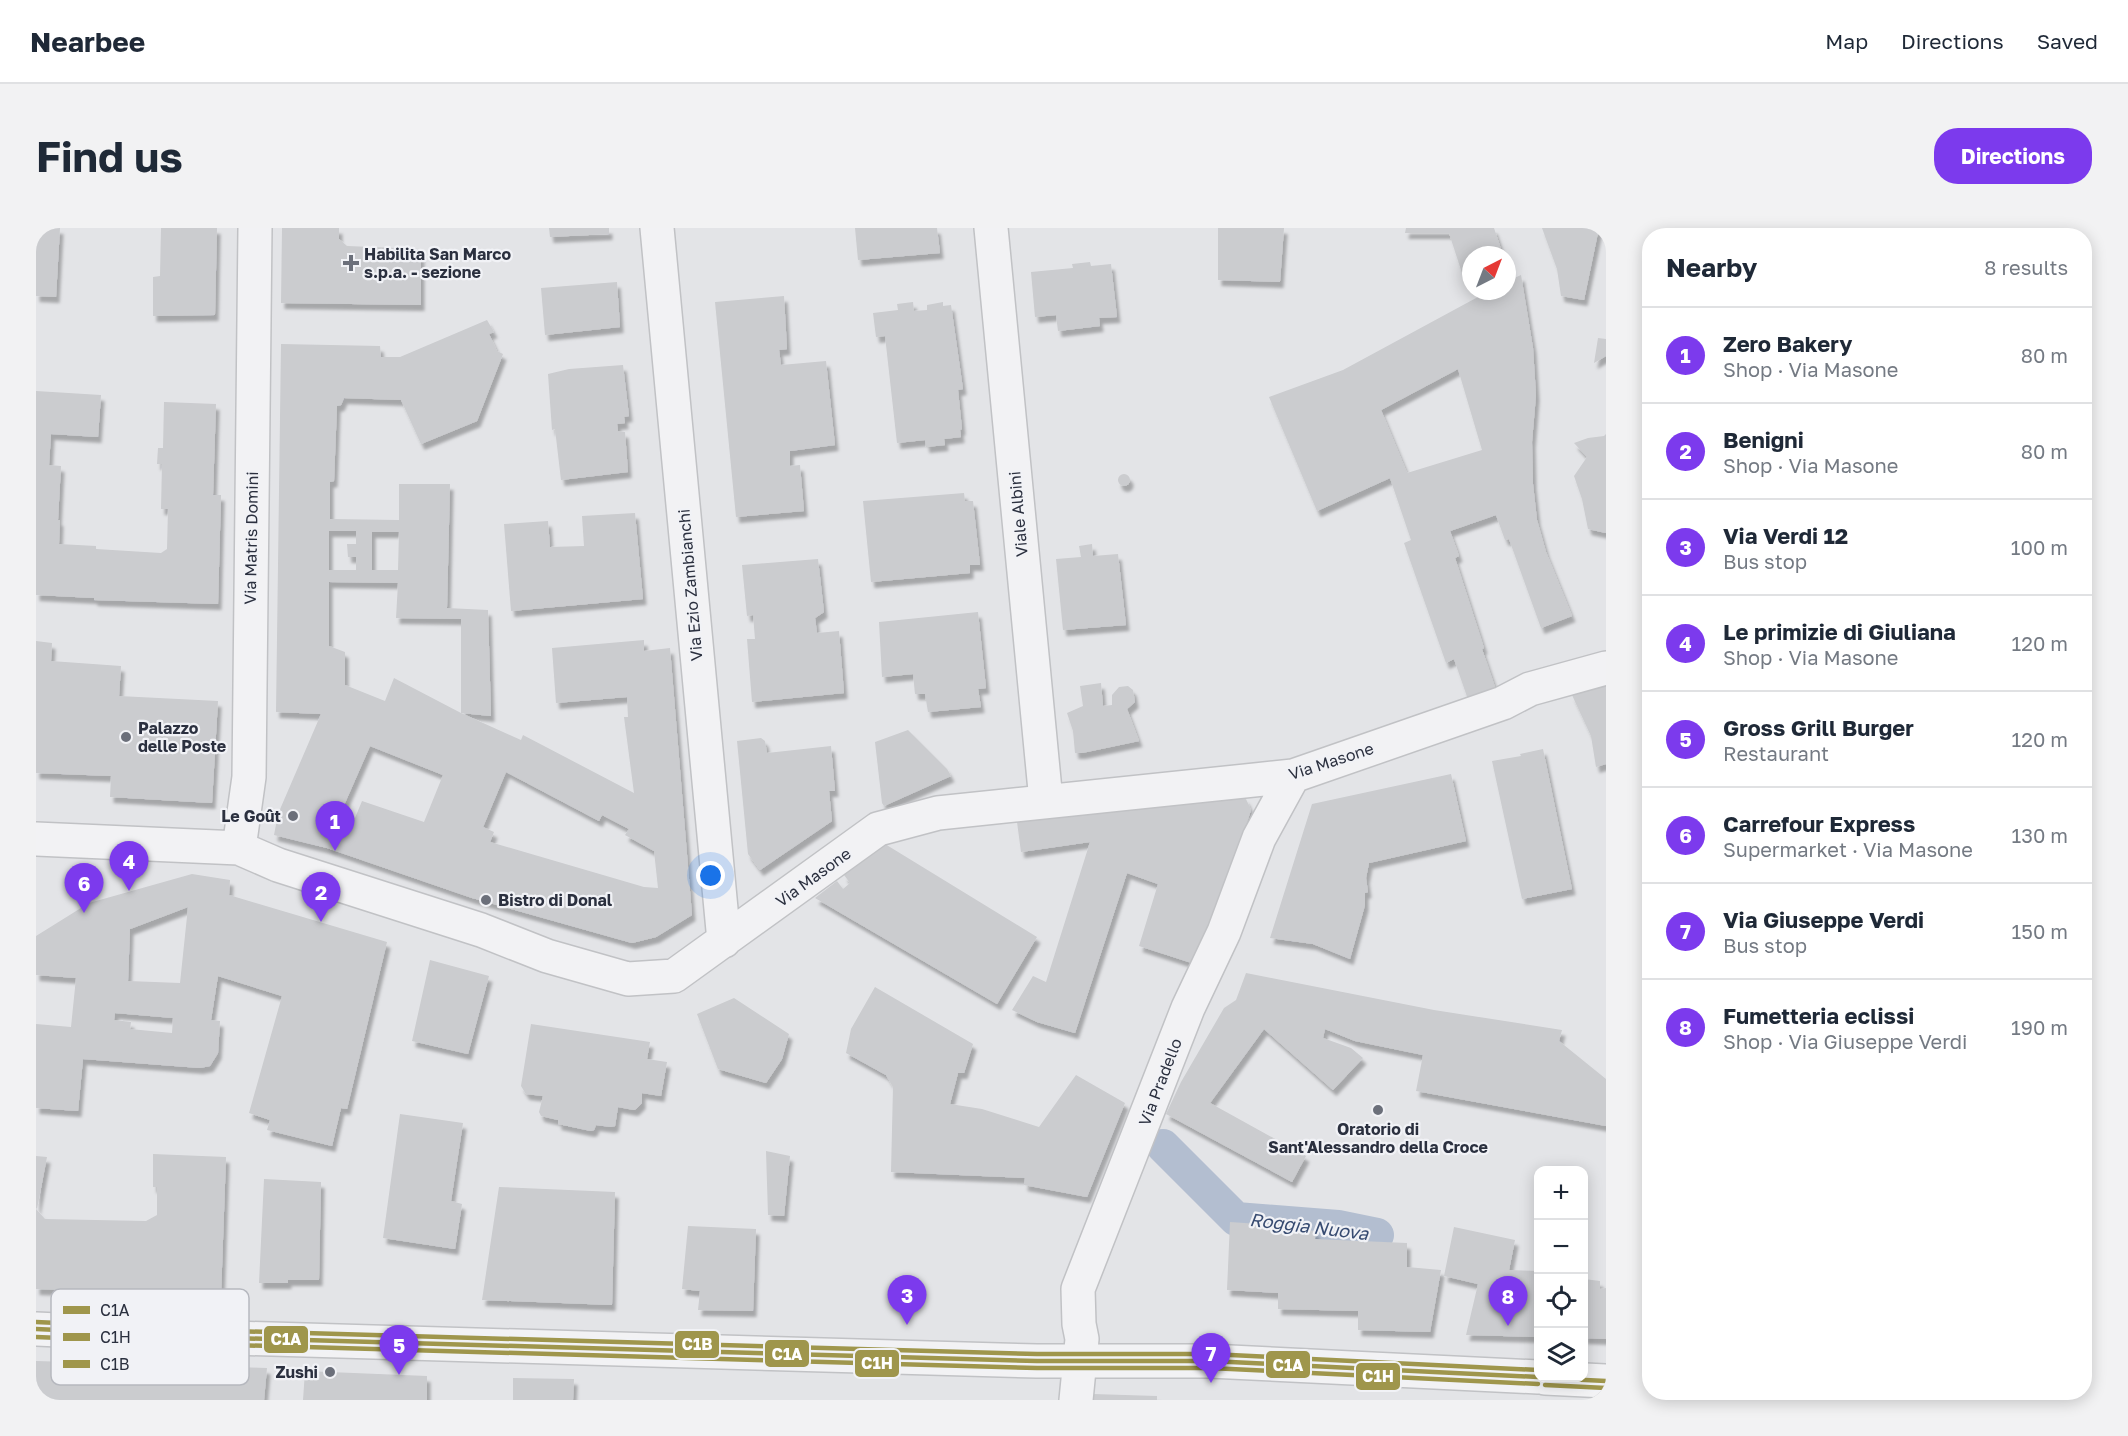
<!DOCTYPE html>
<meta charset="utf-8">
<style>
body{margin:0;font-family:"Golos Text",sans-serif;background:#f2f2f3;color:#1f2937}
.controls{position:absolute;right:18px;bottom:18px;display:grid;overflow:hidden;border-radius:12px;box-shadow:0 3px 15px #0003}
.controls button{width:54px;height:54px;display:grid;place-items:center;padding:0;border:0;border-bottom:2px solid #e0e1e3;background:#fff;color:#1f2937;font:30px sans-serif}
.compass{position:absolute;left:1426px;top:18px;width:54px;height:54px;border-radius:50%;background:#fff;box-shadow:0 3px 15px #0003;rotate:42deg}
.you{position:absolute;left:675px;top:648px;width:21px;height:21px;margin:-15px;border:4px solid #fff;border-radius:50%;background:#1a73e8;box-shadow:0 0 0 9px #1a73e833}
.badge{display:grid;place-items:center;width:39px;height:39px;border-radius:50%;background:#7c3aed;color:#fff;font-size:20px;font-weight:700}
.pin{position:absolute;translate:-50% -50px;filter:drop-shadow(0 2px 3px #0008)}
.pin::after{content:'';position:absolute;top:32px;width:21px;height:18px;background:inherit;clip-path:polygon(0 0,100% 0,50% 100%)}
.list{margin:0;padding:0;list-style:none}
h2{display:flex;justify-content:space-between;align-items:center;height:78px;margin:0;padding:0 24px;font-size:26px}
h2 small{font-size:20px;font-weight:400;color:#747a83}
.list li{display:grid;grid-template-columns:39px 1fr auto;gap:18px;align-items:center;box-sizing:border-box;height:96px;padding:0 24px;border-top:2px solid #e0e1e3}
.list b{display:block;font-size:22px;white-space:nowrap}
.list p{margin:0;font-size:20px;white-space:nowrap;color:#747a83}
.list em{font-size:20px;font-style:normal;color:#747a83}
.icon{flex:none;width:33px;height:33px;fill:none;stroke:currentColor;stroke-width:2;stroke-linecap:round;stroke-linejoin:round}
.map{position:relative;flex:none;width:1570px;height:1172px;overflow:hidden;border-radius:24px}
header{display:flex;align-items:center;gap:36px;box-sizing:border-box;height:84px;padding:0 30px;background:#fff;border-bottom:2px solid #e0e1e3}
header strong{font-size:28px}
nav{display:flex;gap:33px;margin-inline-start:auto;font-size:21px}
.intro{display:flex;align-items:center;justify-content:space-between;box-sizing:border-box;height:144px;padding:0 36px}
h1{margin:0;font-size:42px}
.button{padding:15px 27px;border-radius:24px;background:#7c3aed;color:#fff;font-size:21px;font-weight:700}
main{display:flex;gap:36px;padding:0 36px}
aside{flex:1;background:#fff;border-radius:24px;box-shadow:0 3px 15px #0003}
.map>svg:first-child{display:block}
</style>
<header>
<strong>Nearbee</strong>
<nav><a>Map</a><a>Directions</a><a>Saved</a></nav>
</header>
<div class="intro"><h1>Find us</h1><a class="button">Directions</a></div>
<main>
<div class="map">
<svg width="1570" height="1172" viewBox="0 0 1570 1172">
<defs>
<filter id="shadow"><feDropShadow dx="3.5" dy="6" stdDeviation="1.5" flood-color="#0004"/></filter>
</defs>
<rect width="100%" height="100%" fill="#e3e4e7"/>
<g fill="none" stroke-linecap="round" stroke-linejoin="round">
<path stroke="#b3bed0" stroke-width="34" d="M 1127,918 L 1200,991 L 1302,999 L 1341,1007"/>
</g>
<path fill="#cbcccf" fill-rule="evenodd" filter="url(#shadow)" d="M 0,0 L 24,0 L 20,69 L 0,68 Z
M 125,0 L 181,0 L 179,87 L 117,88 L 117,49 L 124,48 Z
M 246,0 L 303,0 L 303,11 L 311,18 L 385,21 L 385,77 L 245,75 Z
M 513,0 L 573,0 L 573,6 L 514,9 Z
M 819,0 L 901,0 L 904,25 L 822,32 Z
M 1182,0 L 1248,0 L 1244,54 L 1182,52 Z
M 1370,0 L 1458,0 L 1467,27 L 1435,27 L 1435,48 L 1428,51 L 1413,5 L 1369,5 Z
M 1506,0 L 1563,0 L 1548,72 L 1525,68 L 1521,41 Z
M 1054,34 L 1055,38 L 1075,36 L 1081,89 L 1063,90 L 1064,98 L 1022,103 L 1020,87 L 999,89 L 995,44 L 1037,40 L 1036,36 Z
M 1471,39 L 1476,51 L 1485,47 L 1497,120 L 1500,167 L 1496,214 L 1497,256 L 1501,292 L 1510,324 L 1536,388 L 1505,400 L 1473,311 L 1469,312 L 1460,287 L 1414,303 L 1423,328 L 1419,330 L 1448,420 L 1446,421 L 1464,474 L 1436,483 L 1418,431 L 1410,435 L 1368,315 L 1375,312 L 1354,250 L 1281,283 L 1233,169 L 1307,142 L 1453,63 L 1471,63 ZM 1422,141 L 1446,222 L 1371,245 L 1345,182 Z
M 581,54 L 584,99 L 509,107 L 505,60 Z
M 748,68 L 751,121 L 743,122 L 745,137 L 790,133 L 799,217 L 754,223 L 754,238 L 764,237 L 768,283 L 700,289 L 679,74 Z
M 877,74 L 878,83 L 891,82 L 891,77 L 907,74 L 907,78 L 915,77 L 927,161 L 922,162 L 926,201 L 924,202 L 925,209 L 908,211 L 909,217 L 890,219 L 889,212 L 861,215 L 849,108 L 840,109 L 837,85 L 862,82 L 861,76 Z
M 451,92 L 458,104 L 453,106 L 461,123 L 467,126 L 441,193 L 385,216 L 365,172 L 308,170 L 305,177 L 301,178 L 298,253 L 294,254 L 294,291 L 363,292 L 363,256 L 414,256 L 411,380 L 452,382 L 455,488 L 425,485 L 485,512 L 487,507 L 598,565 L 588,489 L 592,489 L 591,469 L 520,475 L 516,420 L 608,412 L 608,423 L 634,420 L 656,687 L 620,709 L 596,715 L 436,670 L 291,620 L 238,607 L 242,586 L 285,486 L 240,484 L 245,116 L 344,118 L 345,129 L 364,129 ZM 293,303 L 320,303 L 320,316 L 311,316 L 312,329 L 320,329 L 320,342 L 293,342 ZM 336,304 L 363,304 L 362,342 L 336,342 ZM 293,354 L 362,355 L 360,390 L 425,391 L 425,485 L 358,450 L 349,473 L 309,457 L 309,424 L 293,418 ZM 334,518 L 407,547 L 388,594 L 326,573 L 319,590 L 305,584 ZM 470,544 L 563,593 L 566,587 L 593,601 L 589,607 L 618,623 L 622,660 L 608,659 L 454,614 L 458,604 L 447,599 Z
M 1562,110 L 1570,111 L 1570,128 L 1558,135 Z
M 587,137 L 593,188 L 588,189 L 589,195 L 581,196 L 582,203 L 589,204 L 592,244 L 525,252 L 519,201 L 516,202 L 512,146 L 533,141 Z
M 0,163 L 65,167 L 62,209 L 15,206 L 13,237 L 25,238 L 22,292 L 24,292 L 23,316 L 60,318 L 60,321 L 125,325 L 131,321 L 132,281 L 125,281 L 126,236 L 121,236 L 122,220 L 127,220 L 128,174 L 180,176 L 177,267 L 185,267 L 182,376 L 58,372 L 58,370 L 0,367 Z
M 1570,206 L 1570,305 L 1552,301 L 1546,271 L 1538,248 L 1551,229 L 1538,215 L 1552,210 L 1568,208 Z
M1082 252a6 6 0 1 1 12 0a6 6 0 1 1-12 0Z
M 928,265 L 929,273 L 937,273 L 944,337 L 934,337 L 934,345 L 835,354 L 827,273 Z
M 599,285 L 607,371 L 475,383 L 468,296 L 512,293 L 514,319 L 548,318 L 546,288 Z
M 1056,316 L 1057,328 L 1082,326 L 1090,397 L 1027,402 L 1020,331 L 1045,329 L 1043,318 Z
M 782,331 L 788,384 L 779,390 L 781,405 L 803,403 L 808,465 L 716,474 L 711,411 L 719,411 L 717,387 L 711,388 L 706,337 Z
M 942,384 L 950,460 L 942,461 L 945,479 L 892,484 L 889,466 L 879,466 L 877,446 L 846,449 L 843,394 Z
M 0,413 L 16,415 L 15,433 L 85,438 L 83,468 L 182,473 L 176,575 L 74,569 L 75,548 L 0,545 Z
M 1570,452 L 1570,536 L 1560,539 L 1555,508 L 1536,467 Z
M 1065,455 L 1067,478 L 1076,477 L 1076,467 L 1083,459 L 1092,458 L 1097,462 L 1099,474 L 1091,481 L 1103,513 L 1046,525 L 1039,525 L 1037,503 L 1031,485 L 1047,478 L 1044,458 Z
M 872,502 L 911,541 L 915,548 L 848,578 L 846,575 L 839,514 Z
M 725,510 L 729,513 L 731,525 L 795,518 L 799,563 L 793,563 L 796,593 L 724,642 L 712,626 L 701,513 Z
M 1507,521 L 1536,661 L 1486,671 L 1456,533 L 1485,528 L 1484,526 Z
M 1415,546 L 1430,613 L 1333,635 L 1330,650 L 1332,664 L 1329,665 L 1329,677 L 1314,731 L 1277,716 L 1234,710 L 1276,576 Z
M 1203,568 L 1210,571 L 1215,582 L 1165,738 L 1103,718 L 1122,656 L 1091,645 L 1039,805 L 1001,794 L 976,782 L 997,748 L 1010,754 L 1054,614 L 985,624 L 981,594 Z
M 849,616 L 1001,709 L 961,776 L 779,670 L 801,653 L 807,661 L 814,655 L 808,647 Z
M 156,646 L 194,652 L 193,667 L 351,714 L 311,881 L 305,880 L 296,918 L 231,902 L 234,892 L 213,885 L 246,768 L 182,748 L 175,792 L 184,793 L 182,825 L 174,838 L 164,840 L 47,831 L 42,883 L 0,880 L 0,796 L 35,799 L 40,750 L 0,747 L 0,708 L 53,675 ZM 152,679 L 144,755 L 92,753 L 94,701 ZM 79,785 L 137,790 L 136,805 L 94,801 L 95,794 L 78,792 Z
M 394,732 L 453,748 L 432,826 L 376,813 Z
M 1210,745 L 1398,782 L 1526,802 L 1523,813 L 1570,851 L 1570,898 L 1380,863 L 1387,827 L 1319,813 L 1289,801 L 1287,810 L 1315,820 L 1327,830 L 1297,862 L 1228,801 L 1174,875 L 1270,928 L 1256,954 L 1130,886 L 1145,854 L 1188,780 L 1200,772 Z
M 839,759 L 937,816 L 928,845 L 922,845 L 914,876 L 946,881 L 1003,899 L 1040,847 L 1089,875 L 1051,969 L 988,957 L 989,950 L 855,944 L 857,859 L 850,847 L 810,825 L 815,801 Z
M 698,770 L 753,806 L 746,831 L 730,855 L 682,841 L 661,786 Z
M 495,796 L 614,814 L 611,831 L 631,834 L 625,868 L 606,865 L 606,875 L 600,881 L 598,882 L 582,879 L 579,898 L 575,899 L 560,897 L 558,902 L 555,903 L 522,896 L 522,892 L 505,888 L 503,884 L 507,868 L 490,866 L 485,858 Z
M 364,886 L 427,895 L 415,973 L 426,976 L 419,1021 L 347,1010 Z
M 730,923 L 754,928 L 748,988 L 732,987 Z
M 117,926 L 190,929 L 185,1068 L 0,1061 L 0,981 L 9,991 L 110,993 L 121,987 L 121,959 L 117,959 Z
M 0,928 L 11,929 L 1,981 L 0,980 Z
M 228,951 L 285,954 L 283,1052 L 252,1052 L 252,1055 L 223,1055 Z
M 463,959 L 579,964 L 576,1077 L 446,1072 Z
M 1194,994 L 1238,997 L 1242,1000 L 1280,1003 L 1279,1011 L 1371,1015 L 1371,1039 L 1405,1042 L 1394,1104 L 1322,1102 L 1322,1083 L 1242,1081 L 1242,1065 L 1191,1062 Z
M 652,998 L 720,1001 L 717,1083 L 662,1082 L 664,1063 L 646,1061 Z
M 1418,999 L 1479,1012 L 1473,1042 L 1502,1043 L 1502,1109 L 1430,1107 L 1442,1056 L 1408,1048 Z
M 1548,1051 L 1564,1053 L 1564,1061 L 1570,1060 L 1570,1111 L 1548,1110 Z
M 0,1133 L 231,1140 L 228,1172 L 0,1172 Z
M 269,1143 L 391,1148 L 391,1172 L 267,1172 Z
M 477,1150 L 538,1151 L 537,1172 L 477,1172 Z
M 1057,1166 L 1121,1168 L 1121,1172 L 1057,1172 Z"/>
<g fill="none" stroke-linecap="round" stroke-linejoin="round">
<defs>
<path id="minor" d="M 621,0 L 688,713
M 955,0 L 1010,573
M 0,611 L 203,620 L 242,637 L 445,702 L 511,728 L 592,751 L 638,748 L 842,601 L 902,585 L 1257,548 L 1467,475 L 1494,461 L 1570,440
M 203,620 L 213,549 L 219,0
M 1040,1172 L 1046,1111 L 1043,1096 L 1042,1061 L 1152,780 L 1188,704 L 1223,610 L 1257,548"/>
<path id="tertiary" d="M 0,1101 L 197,1110 L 1001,1133 L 1174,1133 L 1502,1149
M 1509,1150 L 1570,1153"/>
</defs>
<use href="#minor" stroke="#c1c2c5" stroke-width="36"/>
<use href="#tertiary" stroke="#c1c2c5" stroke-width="36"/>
<use href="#minor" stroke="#f2f2f4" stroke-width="33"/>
<use href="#tertiary" stroke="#f2f2f4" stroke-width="33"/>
<defs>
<path id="bus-1" d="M 0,1101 L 197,1110 L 1001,1133 L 1174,1133 L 1502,1149
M 1509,1150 L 1570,1153"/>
<path id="bus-2" d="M 0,1109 L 197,1117 L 1001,1140 L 1174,1140 L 1502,1156
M 1509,1157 L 1570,1160"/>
<path id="bus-3" d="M 0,1094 L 197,1103 L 1001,1126 L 1174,1126 L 1502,1142"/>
</defs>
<use href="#bus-1" stroke="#f1f2f6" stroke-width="9"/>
<use href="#bus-2" stroke="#f1f2f6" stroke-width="9"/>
<use href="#bus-3" stroke="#f1f2f6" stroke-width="9"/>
<use href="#bus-1" stroke="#9f964c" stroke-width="4.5"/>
<use href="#bus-2" stroke="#9f964c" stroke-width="4.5"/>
<use href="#bus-3" stroke="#9f964c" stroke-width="4.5"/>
</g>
<g fill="#6b6f7a" stroke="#f1f2f6" stroke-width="2">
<path d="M312 26h6v6h6v6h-6v6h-6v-6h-6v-6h6z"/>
<circle cx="90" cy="509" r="6"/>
<circle cx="257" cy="588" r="6"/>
<circle cx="450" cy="672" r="6"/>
<circle cx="1342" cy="882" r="6"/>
<circle cx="294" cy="1144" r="6"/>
</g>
<g text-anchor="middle" stroke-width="4.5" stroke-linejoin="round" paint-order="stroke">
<g font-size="16" font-weight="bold" fill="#2b303f" stroke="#f1f2f6" text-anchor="start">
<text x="328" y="32">Habilita San Marco<tspan x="328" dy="18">s.p.a. - sezione</tspan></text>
<text x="102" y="506">Palazzo<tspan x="102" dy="18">delle Poste</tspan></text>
<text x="245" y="594" text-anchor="end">Le Goût</text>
<text x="462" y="678">Bistro di Donal</text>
<text x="1342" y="907" text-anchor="middle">Oratorio di<tspan x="1342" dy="18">Sant'Alessandro della Croce</tspan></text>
<text x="282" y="1150" text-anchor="end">Zushi</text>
</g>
<g font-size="16" fill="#2b303f" stroke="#f1f2f6">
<text transform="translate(982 286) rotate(-95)" y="6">Viale Albini</text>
<text transform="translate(215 310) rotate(-89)" y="6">Via Matris Domini</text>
<text transform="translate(654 357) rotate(-95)" y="6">Via Ezio Zambianchi</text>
<text transform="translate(1295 533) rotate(-18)" y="6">Via Masone</text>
<text transform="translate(777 649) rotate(-36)" y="6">Via Masone</text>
<text transform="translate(1124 854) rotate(-69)" y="6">Via Pradello</text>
</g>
<g font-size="18" font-style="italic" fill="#374b71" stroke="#f1f2f6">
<text transform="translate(1273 999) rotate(7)" y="6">Roggia Nuova</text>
</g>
</g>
<rect x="15" y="1061" width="198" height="96" rx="9" fill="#f1f2f6" stroke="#b6b8bf" stroke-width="1.5"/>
<rect x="27" y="1078" width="27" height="8" fill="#9f964c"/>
<rect x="27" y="1105" width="27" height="8" fill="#9f964c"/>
<rect x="27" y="1132" width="27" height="8" fill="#9f964c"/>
<g font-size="16" fill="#2b303f">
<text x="64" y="1088">C1A</text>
<text x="64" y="1115">C1H</text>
<text x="64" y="1142">C1B</text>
</g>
<g stroke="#f1f2f6" stroke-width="2">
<rect x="227" y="1097" width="46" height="29" rx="6" fill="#9f964c"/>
<rect x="638" y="1102" width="46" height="29" rx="6" fill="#9f964c"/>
<rect x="728" y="1111" width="46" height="29" rx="6" fill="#9f964c"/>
<rect x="818" y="1121" width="46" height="29" rx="6" fill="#9f964c"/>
<rect x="1229" y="1122" width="46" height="29" rx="6" fill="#9f964c"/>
<rect x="1319" y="1134" width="46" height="29" rx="6" fill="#9f964c"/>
</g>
<g font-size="16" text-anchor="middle" font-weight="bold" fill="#fff">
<text x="250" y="1117">C1A</text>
<text x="661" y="1122">C1B</text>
<text x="751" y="1132">C1A</text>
<text x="841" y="1141">C1H</text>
<text x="1252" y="1143">C1A</text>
<text x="1342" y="1154">C1H</text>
</g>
</svg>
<div class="controls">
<button>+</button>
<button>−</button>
<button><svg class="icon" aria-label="locate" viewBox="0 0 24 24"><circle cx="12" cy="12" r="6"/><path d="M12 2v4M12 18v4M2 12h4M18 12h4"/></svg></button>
<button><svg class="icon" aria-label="layers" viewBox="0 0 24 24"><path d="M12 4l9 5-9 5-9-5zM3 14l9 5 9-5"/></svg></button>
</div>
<svg class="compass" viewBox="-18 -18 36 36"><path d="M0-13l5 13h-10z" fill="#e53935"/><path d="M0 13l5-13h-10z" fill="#747a83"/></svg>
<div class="you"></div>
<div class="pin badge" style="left:299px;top:623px">1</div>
<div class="pin badge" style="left:285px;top:694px">2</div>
<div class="pin badge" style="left:871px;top:1097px">3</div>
<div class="pin badge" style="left:93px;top:663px">4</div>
<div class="pin badge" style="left:363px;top:1147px">5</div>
<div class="pin badge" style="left:48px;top:685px">6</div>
<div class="pin badge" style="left:1175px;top:1155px">7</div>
<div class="pin badge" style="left:1472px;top:1098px">8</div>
</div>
<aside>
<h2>Nearby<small>8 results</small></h2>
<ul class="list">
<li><span class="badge">1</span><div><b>Zero Bakery</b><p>Shop · Via Masone</p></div><em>80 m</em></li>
<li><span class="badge">2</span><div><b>Benigni</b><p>Shop · Via Masone</p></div><em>80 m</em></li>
<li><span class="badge">3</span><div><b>Via Verdi 12</b><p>Bus stop</p></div><em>100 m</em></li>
<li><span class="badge">4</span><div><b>Le primizie di Giuliana</b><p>Shop · Via Masone</p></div><em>120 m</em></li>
<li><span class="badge">5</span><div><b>Gross Grill Burger</b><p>Restaurant</p></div><em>120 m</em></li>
<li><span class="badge">6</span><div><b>Carrefour Express</b><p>Supermarket · Via Masone</p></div><em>130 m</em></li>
<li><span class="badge">7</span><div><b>Via Giuseppe Verdi</b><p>Bus stop</p></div><em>150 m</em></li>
<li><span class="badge">8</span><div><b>Fumetteria eclissi</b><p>Shop · Via Giuseppe Verdi</p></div><em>190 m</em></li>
</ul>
</aside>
</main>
